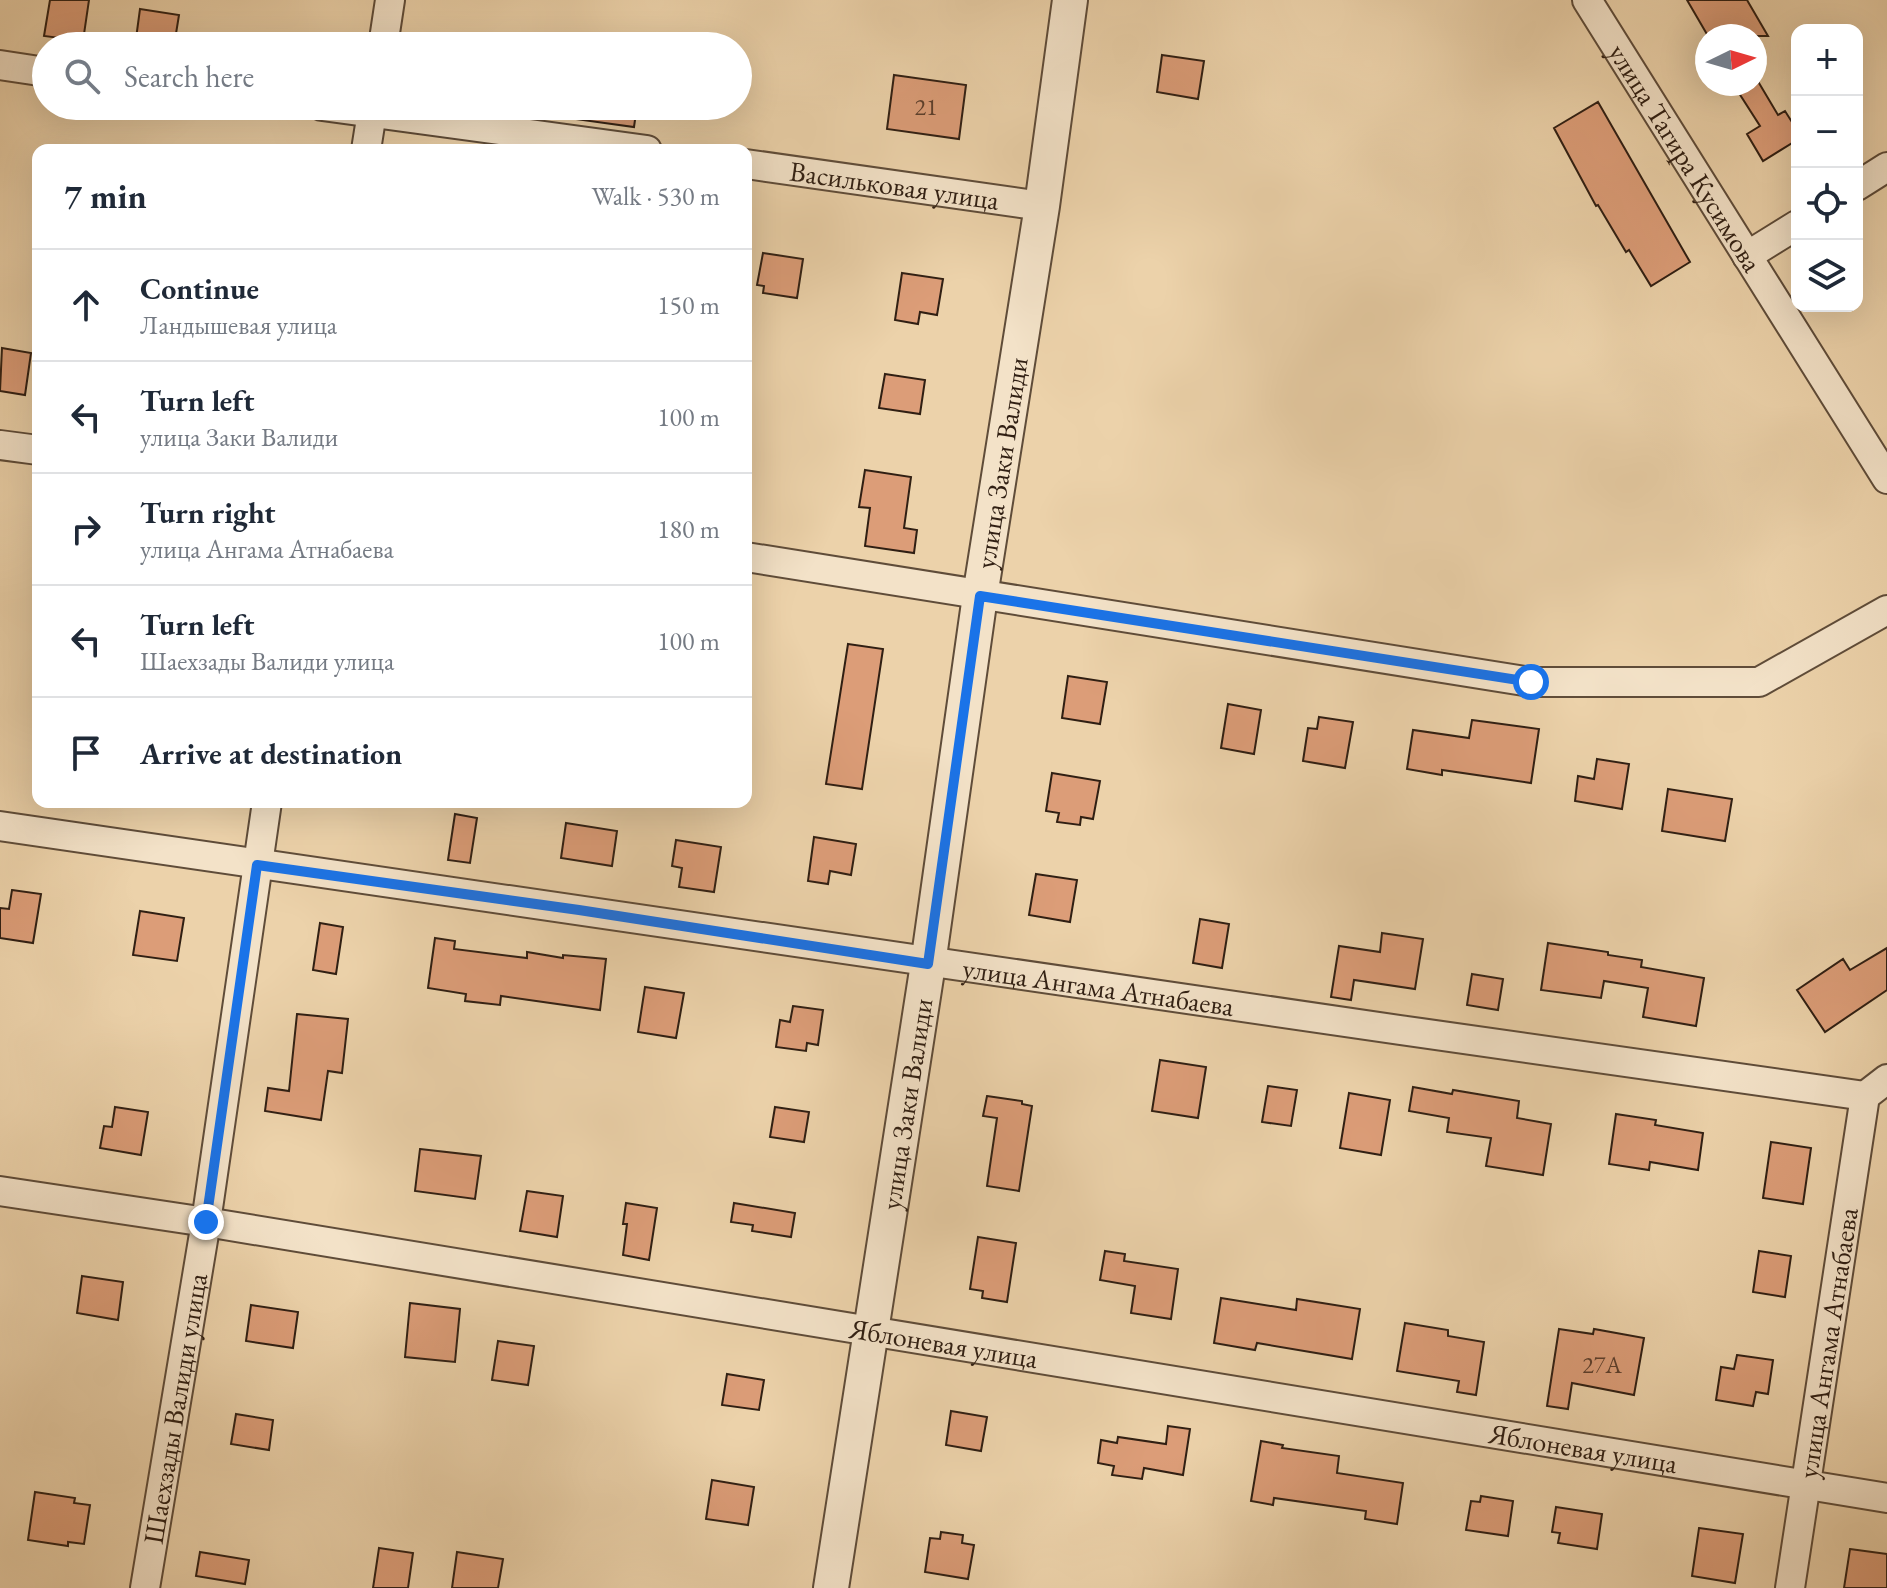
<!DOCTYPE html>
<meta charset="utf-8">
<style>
body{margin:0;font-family:"EB Garamond",serif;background:#f6f6f7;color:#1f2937}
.controls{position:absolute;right:24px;top:24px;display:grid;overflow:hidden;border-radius:16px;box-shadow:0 8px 32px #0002}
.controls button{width:72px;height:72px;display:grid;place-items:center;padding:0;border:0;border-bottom:2px solid #e0e1e3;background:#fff;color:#1f2937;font:40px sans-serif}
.compass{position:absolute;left:1695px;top:24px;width:72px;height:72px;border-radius:50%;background:#fff;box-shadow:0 8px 32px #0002;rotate:85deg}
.stop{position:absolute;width:24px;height:24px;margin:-18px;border:6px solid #1a73e8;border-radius:50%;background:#fff}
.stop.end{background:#1a73e8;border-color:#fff;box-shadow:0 2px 8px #0008}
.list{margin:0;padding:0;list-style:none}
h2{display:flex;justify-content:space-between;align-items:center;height:104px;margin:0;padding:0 32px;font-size:34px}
h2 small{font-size:26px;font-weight:400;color:#747a83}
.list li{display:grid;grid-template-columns:52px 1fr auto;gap:24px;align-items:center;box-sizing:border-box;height:112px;padding:0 32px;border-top:2px solid #e0e1e3}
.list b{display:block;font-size:30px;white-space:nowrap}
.list p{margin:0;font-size:26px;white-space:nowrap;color:#747a83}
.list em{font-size:26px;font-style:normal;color:#747a83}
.icon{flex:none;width:44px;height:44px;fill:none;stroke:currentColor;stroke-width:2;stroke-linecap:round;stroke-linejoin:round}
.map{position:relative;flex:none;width:1887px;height:1588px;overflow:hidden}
.search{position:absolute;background:#fff;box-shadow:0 8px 32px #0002;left:32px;top:32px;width:720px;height:88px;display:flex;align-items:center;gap:20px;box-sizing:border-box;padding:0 28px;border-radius:44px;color:#747a83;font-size:30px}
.panel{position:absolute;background:#fff;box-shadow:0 8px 32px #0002;left:32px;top:144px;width:720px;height:664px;border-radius:16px}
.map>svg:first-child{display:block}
</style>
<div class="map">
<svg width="1887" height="1588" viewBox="0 0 1887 1588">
<rect width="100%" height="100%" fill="#ecd2aa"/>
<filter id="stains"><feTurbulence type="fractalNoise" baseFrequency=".0025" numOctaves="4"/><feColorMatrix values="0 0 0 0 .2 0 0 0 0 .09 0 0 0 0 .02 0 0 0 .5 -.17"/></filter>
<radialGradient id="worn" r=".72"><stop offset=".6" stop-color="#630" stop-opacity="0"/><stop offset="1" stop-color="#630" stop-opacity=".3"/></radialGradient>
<path fill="#dc9d78" stroke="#301f13" stroke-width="2" d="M 50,0 L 89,0 L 83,41 L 44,36 Z
M 1687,0 L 1747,0 L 1768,36 L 1708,36 Z
M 140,9 L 179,15 L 174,46 L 135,46 Z
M 1162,55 L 1204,61 L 1198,99 L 1157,92 Z
M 894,75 L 966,85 L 959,139 L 887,129 Z
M 1756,78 L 1778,115 L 1785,111 L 1797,130 L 1797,140 L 1763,161 L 1747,134 L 1760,126 L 1737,90 L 1746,84 L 1755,84 Z
M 1598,102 L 1690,262 L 1651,286 L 1629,250 L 1626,252 L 1598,205 L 1596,206 L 1554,128 Z
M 569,106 L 637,106 L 634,127 L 568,118 Z
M 763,253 L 803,259 L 797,298 L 763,293 L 764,286 L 757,285 Z
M 902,273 L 943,279 L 937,315 L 920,312 L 918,324 L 895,320 Z
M 2,348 L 31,353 L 25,395 L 0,391 Z
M 885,374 L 925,380 L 920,414 L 879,408 Z
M 865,470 L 911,477 L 904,528 L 917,530 L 914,553 L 865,546 L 870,508 L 859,507 Z
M 848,644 L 883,649 L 862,789 L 826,784 Z
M 1068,676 L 1107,682 L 1100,724 L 1062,718 Z
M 1228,704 L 1261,710 L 1254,754 L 1221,748 Z
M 1319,717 L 1353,722 L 1345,768 L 1303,761 L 1308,728 L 1317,729 Z
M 1472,720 L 1539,729 L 1531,783 L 1442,770 L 1442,775 L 1407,769 L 1413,730 L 1469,738 Z
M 1597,759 L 1629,764 L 1622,809 L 1575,801 L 1578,776 L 1594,779 Z
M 1052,773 L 1100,781 L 1093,819 L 1081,817 L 1080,825 L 1057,822 L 1059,813 L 1046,811 Z
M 1668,789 L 1732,799 L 1725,841 L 1662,831 Z
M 455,814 L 477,818 L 470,863 L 448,860 Z
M 566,823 L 617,831 L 612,866 L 561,858 Z
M 814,837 L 856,844 L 851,875 L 830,871 L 828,884 L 808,881 Z
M 676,840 L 721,847 L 714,892 L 679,887 L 682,868 L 672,866 Z
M 1036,874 L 1077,880 L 1070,922 L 1029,915 Z
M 12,890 L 41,894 L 33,943 L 0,938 L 0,908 L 9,909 Z
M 140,911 L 184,918 L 177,961 L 133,955 Z
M 1200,919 L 1229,924 L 1222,968 L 1193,963 Z
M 320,923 L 343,927 L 336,974 L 313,970 Z
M 1382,933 L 1423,939 L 1415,989 L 1354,980 L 1351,1000 L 1331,997 L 1339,946 L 1380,952 Z
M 435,938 L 455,941 L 454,949 L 527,958 L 527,952 L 563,958 L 563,955 L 606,959 L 600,1010 L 501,996 L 500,1005 L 465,1001 L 466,994 L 428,988 Z
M 1548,943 L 1608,952 L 1608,955 L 1642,960 L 1641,967 L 1704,978 L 1696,1026 L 1643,1017 L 1648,988 L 1604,981 L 1601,998 L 1541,990 Z
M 1887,948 L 1887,990 L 1825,1032 L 1797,990 L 1843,959 L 1850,970 Z
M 1472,974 L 1503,979 L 1498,1010 L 1467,1005 Z
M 645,987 L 684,993 L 676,1038 L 638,1032 Z
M 793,1006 L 823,1010 L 818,1045 L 807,1043 L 806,1051 L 776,1047 L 780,1020 L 790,1022 Z
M 297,1014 L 348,1019 L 342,1073 L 328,1071 L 321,1120 L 265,1111 L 268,1088 L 289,1091 Z
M 1160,1060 L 1206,1067 L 1198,1118 L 1152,1111 Z
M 1268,1086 L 1297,1090 L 1291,1126 L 1262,1122 Z
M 1413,1087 L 1452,1094 L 1453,1090 L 1519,1101 L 1517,1118 L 1551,1124 L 1543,1175 L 1486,1166 L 1491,1138 L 1447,1132 L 1449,1118 L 1409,1111 Z
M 1349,1093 L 1390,1100 L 1381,1155 L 1340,1148 Z
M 987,1096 L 1022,1101 L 1022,1104 L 1032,1106 L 1019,1191 L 987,1186 L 997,1118 L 983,1116 Z
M 115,1107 L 148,1112 L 141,1155 L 100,1148 L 104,1126 L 112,1127 Z
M 775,1107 L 809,1112 L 804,1142 L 770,1137 Z
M 1616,1114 L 1656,1120 L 1655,1125 L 1703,1133 L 1698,1170 L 1650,1162 L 1649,1170 L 1609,1164 Z
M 1771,1142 L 1811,1148 L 1803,1204 L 1763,1198 Z
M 420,1149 L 481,1156 L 475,1199 L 415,1191 Z
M 527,1191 L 563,1196 L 557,1237 L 520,1231 Z
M 626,1203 L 657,1208 L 649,1260 L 623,1255 L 627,1224 L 623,1224 Z
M 734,1203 L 795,1213 L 791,1237 L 752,1231 L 753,1225 L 731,1222 Z
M 978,1237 L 1016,1243 L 1007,1302 L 982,1298 L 983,1291 L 970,1289 Z
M 1105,1251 L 1125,1254 L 1124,1261 L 1178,1269 L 1171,1319 L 1131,1313 L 1135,1286 L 1100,1280 Z
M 1759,1251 L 1791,1256 L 1785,1297 L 1753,1292 Z
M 82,1276 L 123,1282 L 118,1320 L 77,1313 Z
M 1221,1298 L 1296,1310 L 1297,1299 L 1360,1309 L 1352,1359 L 1257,1343 L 1255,1350 L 1214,1343 Z
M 410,1303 L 460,1309 L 455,1362 L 405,1357 Z
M 251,1305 L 298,1312 L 293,1348 L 246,1341 Z
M 1405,1323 L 1448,1330 L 1448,1336 L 1484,1342 L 1476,1395 L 1457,1392 L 1459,1381 L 1397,1371 Z
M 1559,1329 L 1593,1334 L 1594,1329 L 1644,1338 L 1634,1395 L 1572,1383 L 1568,1409 L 1547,1406 Z
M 498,1341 L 534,1346 L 528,1385 L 492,1380 Z
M 1737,1355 L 1773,1360 L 1768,1394 L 1756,1392 L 1753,1406 L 1716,1400 L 1721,1367 L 1734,1369 Z
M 727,1374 L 764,1380 L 759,1410 L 722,1405 Z
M 951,1411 L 987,1417 L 981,1451 L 946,1445 Z
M 236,1414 L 273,1420 L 269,1450 L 231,1444 Z
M 1168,1426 L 1190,1429 L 1183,1475 L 1144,1468 L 1142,1479 L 1112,1475 L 1114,1466 L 1098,1463 L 1101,1440 L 1117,1443 L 1118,1437 L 1166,1444 Z
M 1261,1441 L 1283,1445 L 1282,1448 L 1339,1456 L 1337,1473 L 1403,1483 L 1397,1524 L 1365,1519 L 1366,1511 L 1274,1498 L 1273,1505 L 1251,1501 Z
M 712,1480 L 754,1487 L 748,1525 L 706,1519 Z
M 35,1492 L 75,1498 L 74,1503 L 90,1505 L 84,1544 L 68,1542 L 68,1546 L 28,1540 Z
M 1481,1496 L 1513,1501 L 1508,1536 L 1466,1530 L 1471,1501 L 1480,1502 Z
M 1556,1507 L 1602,1514 L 1597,1549 L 1558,1543 L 1560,1533 L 1552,1532 Z
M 1699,1528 L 1743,1534 L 1735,1583 L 1692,1576 Z
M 941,1532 L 963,1535 L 962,1543 L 974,1545 L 968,1579 L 925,1572 L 930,1538 L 940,1539 Z
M 379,1548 L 413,1553 L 408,1588 L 373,1588 Z
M 1850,1549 L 1887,1554 L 1887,1588 L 1844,1588 Z
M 200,1552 L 249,1560 L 245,1584 L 196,1576 Z
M 457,1552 L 503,1559 L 498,1588 L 452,1588 Z"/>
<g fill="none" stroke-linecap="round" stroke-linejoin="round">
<defs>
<g id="minor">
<path id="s1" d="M 1587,0 L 1887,479"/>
<path d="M 383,46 L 390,0"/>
<path d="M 0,65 L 46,72"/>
<path d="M 322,106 L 647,150"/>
<path d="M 366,150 L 373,106"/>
<path id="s2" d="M 746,164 L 1042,206"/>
<path d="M 1857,186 L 1887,167"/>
<path d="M 1747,256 L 1797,225"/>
<path d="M 0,445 L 38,450"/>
<path d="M 746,557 L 1531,682 L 1759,682 L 1887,610"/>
<path id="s3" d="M 0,826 C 621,919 1243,1008 1865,1096"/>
<path id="s4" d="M 0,1191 L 206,1222 L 1887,1498"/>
<path id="s5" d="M 145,1588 L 206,1222 L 267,802"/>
<path id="s6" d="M 1790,1588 L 1865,1096 L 1887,1079"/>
</g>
<g id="tertiary">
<path id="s7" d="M 831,1588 L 928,964 L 980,596 L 1042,206 L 1070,0"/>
</g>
</defs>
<use href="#minor" stroke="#5f4c39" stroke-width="32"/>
<use href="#tertiary" stroke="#5f4c39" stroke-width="38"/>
<use href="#minor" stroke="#f3e2c8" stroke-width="28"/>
<use href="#tertiary" stroke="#f3e2c8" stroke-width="34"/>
</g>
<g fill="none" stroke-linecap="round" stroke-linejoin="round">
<path stroke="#1a73e8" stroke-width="10" d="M 206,1222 L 257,865 L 579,910 L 928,964 L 980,596 L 1531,682"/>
</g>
<g text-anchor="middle" stroke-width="7" stroke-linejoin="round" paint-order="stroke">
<g font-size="24" fill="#5b3e2c">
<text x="926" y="115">21</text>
<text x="1602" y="1373">27А</text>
</g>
<g font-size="28" fill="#301f13" stroke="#f3e2c8">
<text dy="10" stroke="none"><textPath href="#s1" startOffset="186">улица Тагира Кусимова</textPath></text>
<text dy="10" stroke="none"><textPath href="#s2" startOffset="150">Васильковая улица</textPath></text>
<text dy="10" stroke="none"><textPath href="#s7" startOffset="1138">улица Заки Валиди</textPath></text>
<text dy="10" stroke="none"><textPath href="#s3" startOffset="1110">улица Ангама Атнабаева</textPath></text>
<text dy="10" stroke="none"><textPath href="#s7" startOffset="490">улица Заки Валиди</textPath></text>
<text dy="10" stroke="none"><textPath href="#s6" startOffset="248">улица Ангама Атнабаева</textPath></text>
<text dy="10" stroke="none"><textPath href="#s4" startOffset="956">Яблоневая улица</textPath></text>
<text dy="10" stroke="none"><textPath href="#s5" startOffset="182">Шаехзады Валиди улица</textPath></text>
<text dy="10" stroke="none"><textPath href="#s4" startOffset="1604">Яблоневая улица</textPath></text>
</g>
</g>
<rect width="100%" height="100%" filter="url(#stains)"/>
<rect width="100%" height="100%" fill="url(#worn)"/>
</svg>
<div class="controls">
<button>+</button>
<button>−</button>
<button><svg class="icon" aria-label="locate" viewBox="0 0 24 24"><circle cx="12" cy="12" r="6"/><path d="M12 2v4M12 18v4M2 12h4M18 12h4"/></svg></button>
<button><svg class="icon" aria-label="layers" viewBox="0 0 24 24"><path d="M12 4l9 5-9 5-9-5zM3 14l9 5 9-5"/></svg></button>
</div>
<svg class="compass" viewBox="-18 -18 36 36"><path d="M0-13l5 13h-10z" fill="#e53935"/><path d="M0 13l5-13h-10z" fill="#747a83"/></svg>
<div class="stop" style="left:1531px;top:682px"></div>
<div class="stop end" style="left:206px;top:1222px"></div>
<div class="search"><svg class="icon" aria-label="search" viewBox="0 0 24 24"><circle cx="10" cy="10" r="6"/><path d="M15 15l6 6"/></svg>Search here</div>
<section class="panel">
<h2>7 min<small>Walk · 530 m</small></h2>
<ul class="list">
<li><svg class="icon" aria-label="ahead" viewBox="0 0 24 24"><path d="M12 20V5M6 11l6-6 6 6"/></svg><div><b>Continue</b><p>Ландышевая улица</p></div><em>150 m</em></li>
<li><svg class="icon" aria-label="left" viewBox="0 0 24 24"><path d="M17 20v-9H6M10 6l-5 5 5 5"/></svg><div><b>Turn left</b><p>улица Заки Валиди</p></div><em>100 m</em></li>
<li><svg class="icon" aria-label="right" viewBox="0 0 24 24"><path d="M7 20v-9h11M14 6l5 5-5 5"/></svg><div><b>Turn right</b><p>улица Ангама Атнабаева</p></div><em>180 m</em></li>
<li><svg class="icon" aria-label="left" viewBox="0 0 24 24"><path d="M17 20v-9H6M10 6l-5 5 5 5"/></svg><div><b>Turn left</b><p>Шаехзады Валиди улица</p></div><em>100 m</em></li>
<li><svg class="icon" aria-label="arrive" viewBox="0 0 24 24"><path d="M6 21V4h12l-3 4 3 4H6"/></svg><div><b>Arrive at destination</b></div></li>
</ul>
</section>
</div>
